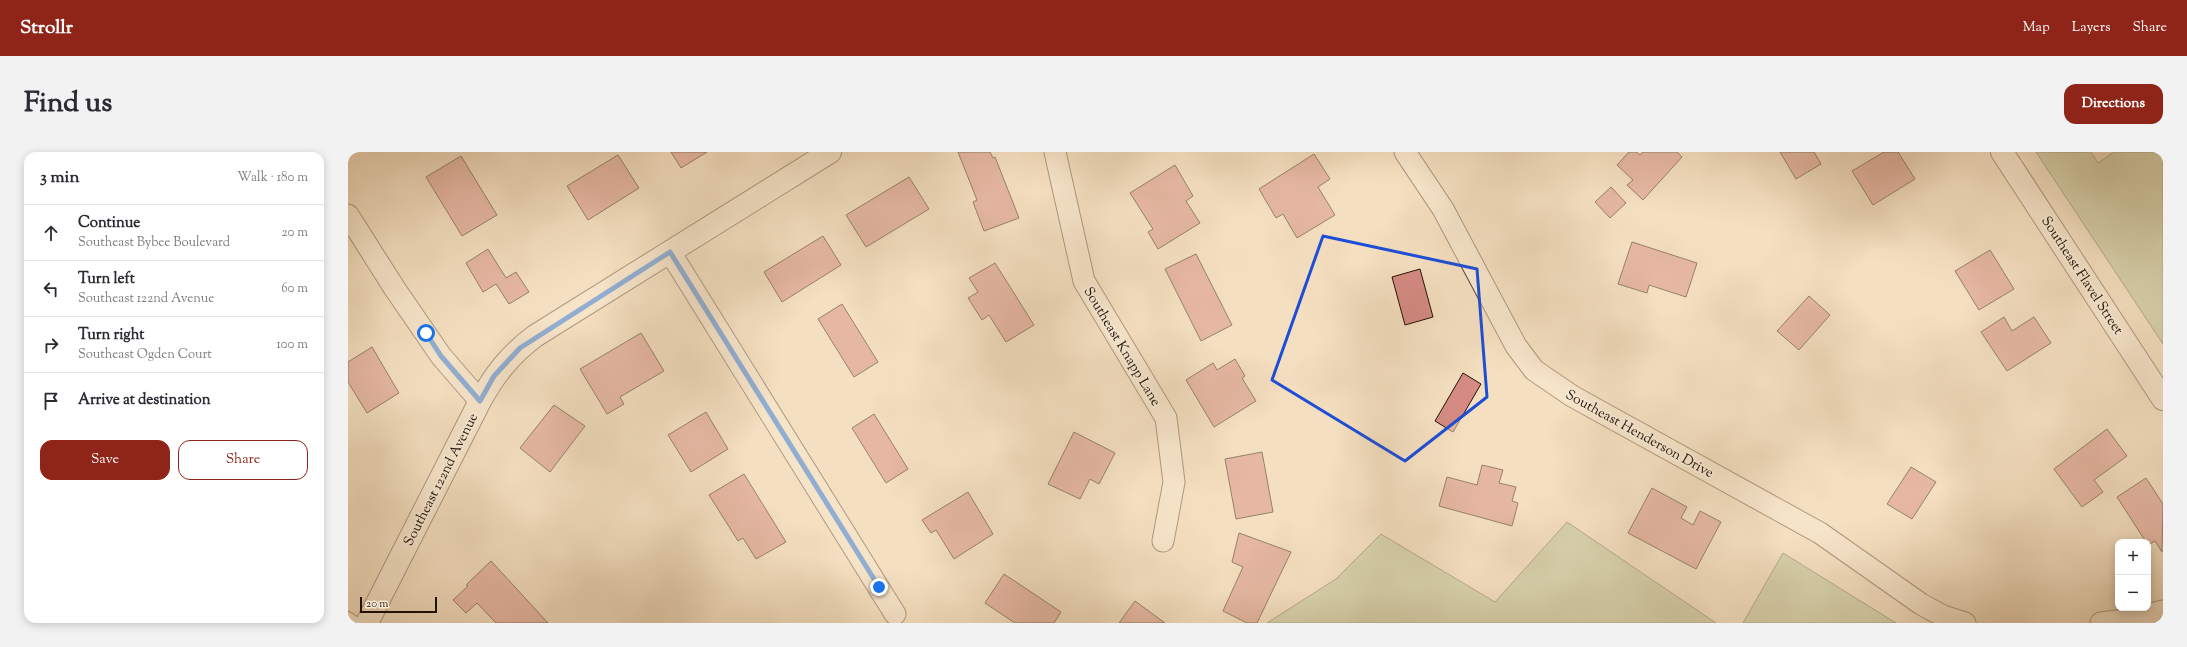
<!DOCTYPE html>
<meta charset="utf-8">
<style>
body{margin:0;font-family:"Sorts Mill Goudy",serif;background:#f2f2f3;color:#2b2b33}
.controls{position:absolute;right:12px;bottom:12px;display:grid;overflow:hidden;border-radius:8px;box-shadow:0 2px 10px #0003}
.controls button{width:36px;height:36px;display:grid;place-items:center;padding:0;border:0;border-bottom:1px solid #e1e1e2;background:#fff;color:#2b2b33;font:20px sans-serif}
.scale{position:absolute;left:12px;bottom:10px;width:77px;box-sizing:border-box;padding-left:4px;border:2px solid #231202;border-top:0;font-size:11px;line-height:14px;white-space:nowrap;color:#231202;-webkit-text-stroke:3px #f8ead6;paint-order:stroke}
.stop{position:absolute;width:12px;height:12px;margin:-9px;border:3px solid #1a73e8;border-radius:50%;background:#fff}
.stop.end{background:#1a73e8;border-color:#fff;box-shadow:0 1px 4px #0008}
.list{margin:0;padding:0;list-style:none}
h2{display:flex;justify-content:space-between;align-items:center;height:52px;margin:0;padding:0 16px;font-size:17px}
h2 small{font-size:13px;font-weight:400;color:#7c7c81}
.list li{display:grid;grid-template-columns:26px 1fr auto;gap:12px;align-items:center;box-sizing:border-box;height:56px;padding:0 16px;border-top:1px solid #e1e1e2}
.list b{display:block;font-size:15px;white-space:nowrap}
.list p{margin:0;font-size:13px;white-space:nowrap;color:#7c7c81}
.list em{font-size:13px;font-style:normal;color:#7c7c81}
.actions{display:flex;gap:8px;padding:12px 16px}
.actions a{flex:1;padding:9px 0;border:1px solid #8f2418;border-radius:12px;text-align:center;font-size:14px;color:#8f2418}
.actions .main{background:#8f2418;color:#fff}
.icon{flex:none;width:22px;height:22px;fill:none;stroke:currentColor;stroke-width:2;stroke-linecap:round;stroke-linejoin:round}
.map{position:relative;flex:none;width:1815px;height:471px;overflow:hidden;border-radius:12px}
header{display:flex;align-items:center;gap:24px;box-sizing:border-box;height:56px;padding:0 20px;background:#8f2418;color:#fff}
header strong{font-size:19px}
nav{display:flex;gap:22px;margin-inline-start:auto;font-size:14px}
.intro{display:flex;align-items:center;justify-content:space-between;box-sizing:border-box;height:96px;padding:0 24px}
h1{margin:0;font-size:28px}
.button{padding:10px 18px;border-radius:12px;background:#8f2418;color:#fff;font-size:14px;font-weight:700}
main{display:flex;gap:24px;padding:0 24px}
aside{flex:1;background:#fff;border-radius:12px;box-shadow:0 2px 10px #0003}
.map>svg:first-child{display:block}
</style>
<header>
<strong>Strollr</strong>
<nav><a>Map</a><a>Layers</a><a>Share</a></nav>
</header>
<div class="intro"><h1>Find us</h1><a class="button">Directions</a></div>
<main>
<aside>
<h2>3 min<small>Walk · 180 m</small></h2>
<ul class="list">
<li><svg class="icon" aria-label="ahead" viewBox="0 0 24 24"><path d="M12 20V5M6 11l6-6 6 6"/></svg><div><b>Continue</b><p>Southeast Bybee Boulevard</p></div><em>20 m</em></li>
<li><svg class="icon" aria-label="left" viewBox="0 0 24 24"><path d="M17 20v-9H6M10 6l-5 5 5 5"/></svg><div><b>Turn left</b><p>Southeast 122nd Avenue</p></div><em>60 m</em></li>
<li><svg class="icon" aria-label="right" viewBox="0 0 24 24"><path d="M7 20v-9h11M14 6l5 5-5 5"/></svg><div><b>Turn right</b><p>Southeast Ogden Court</p></div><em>100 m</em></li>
<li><svg class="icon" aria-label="arrive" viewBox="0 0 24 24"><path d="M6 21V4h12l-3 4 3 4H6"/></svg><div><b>Arrive at destination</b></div></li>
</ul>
<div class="actions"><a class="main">Save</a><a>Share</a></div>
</aside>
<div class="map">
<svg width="1815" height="471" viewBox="0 0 1815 471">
<rect width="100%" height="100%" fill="#f4dfc0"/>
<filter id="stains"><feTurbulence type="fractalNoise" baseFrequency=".005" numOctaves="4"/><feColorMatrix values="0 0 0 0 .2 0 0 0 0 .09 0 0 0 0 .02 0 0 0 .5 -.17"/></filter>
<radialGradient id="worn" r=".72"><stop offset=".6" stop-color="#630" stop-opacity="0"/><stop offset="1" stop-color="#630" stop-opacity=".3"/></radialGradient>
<path fill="#b5c397" stroke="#6c6a4c" d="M 1688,0 L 1743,0 L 1750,11 L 1766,0 L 1815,0 L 1815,192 Z
M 1219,370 L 1368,471 L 919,471 L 988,427 L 1033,382 L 1147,450 Z
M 1435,401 L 1548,471 L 1395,471 Z"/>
<path fill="#d58b83" stroke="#231202" d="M 323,0 L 359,0 L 333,16 Z
M 610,0 L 642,0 L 645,6 L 647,5 L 671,66 L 636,79 L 625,50 L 629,48 Z
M 1281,0 L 1288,0 L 1292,3 L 1295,0 L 1329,0 L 1334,5 L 1295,48 L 1279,33 L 1285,28 L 1269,13 Z
M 1432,0 L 1466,0 L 1473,12 L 1448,27 Z
M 1536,0 L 1550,0 L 1567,27 L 1525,53 L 1504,19 Z
M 966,2 L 982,27 L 970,35 L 987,63 L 949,86 L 935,62 L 928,66 L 911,37 Z
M 270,3 L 291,36 L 240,68 L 219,34 Z
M 113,4 L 149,63 L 114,84 L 78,25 Z
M 827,13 L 845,44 L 838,49 L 852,71 L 810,97 L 800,80 L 805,77 L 782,41 Z
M 561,25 L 581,57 L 518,95 L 498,63 Z
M 1263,35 L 1278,51 L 1262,66 L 1247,50 Z
M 475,84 L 493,113 L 434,150 L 416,120 Z
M 1284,90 L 1349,111 L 1338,145 L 1301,133 L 1299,141 L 1270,132 Z
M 140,97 L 158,126 L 168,120 L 181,140 L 161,152 L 148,132 L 135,140 L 118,111 Z
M 1642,98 L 1666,137 L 1631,158 L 1607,119 Z
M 848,102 L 884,173 L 853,189 L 817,117 Z
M 647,111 L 686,173 L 658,190 L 641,163 L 634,168 L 620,146 L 630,140 L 621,126 Z
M 1072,117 L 1085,165 L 1057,173 L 1044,125 Z
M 1461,144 L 1482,163 L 1451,198 L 1429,179 Z
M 494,152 L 530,210 L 506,225 L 470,167 Z
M 1656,165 L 1664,179 L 1686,165 L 1703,191 L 1659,219 L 1633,180 Z
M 293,181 L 316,219 L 272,245 L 276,252 L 259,262 L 232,217 Z
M 24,195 L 51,241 L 19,261 L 0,230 L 0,210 Z
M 887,207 L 897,224 L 894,226 L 908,249 L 866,275 L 838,228 L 865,211 L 869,218 Z
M 1115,221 L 1133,232 L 1105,280 L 1087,269 Z
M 206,253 L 237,274 L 202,320 L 172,296 Z
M 358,260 L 380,297 L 343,320 L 320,283 Z
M 526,262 L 560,317 L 538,331 L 504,276 Z
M 1759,277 L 1779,304 L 1746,328 L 1755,340 L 1734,355 L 1706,317 Z
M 726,280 L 767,301 L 751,332 L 742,327 L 732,347 L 700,332 Z
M 914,300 L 925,360 L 888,367 L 877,307 Z
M 1134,313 L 1155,318 L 1151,331 L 1168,335 L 1164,349 L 1170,351 L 1164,374 L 1091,354 L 1099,325 L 1129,333 Z
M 1563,315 L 1588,330 L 1564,367 L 1539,352 Z
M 396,322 L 438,390 L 408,407 L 395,386 L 390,389 L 361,343 Z
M 1798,326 L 1815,352 L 1814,400 L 1807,389 L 1800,393 L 1800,390 L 1798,390 L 1769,345 Z
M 1304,336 L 1339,355 L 1333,366 L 1345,373 L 1352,359 L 1373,370 L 1348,417 L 1280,381 Z
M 620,340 L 645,382 L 606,407 L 588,378 L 583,381 L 574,368 Z
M 891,381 L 943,400 L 909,471 L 899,471 L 875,459 L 895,415 L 884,410 Z
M 143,409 L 200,471 L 148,471 L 129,451 L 118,461 L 105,448 L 120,434 L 118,433 Z
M 656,422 L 713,460 L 706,471 L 667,471 L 637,451 Z
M 787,449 L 817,471 L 771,471 Z"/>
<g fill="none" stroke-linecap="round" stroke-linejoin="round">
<defs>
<path id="service" d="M 0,465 L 9,471"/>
<path id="minor" d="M 707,0 L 736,129 L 818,266 L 826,330 L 815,389
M 1057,0 L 1095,57 L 1168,194 L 1186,218 L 1224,244 L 1472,381 L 1573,452 L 1595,464 L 1617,471
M 0,63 L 47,137 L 93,204 L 132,249
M 322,100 L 547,462
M 1753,471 L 1777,468 L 1815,459"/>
<path id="tertiary" d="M 1654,0 L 1815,247
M 19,471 L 132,249 C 147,222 162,203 187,184 L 482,0"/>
</defs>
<use href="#service" stroke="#574532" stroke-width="12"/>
<use href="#minor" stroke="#574532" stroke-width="23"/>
<use href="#tertiary" stroke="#574532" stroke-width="24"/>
<use href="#service" stroke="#f8ead6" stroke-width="10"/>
<use href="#minor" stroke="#f8ead6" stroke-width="21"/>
<use href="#tertiary" stroke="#f8ead6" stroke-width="22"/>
</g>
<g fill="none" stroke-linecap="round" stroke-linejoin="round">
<path stroke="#1a73e8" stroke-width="5" d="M 78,181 L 93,204 L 132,249 L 146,224 L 172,196 L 322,100 L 531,435"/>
</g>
<path d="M0 0H1815V471H0ZM 975,84 L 1129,117 L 1139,245 L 1057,309 L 924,228 Z" fill="#f4dfc0" fill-opacity=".55" fill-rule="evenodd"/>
<path fill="none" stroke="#1d4ed8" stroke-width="3" stroke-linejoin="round" d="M 975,84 L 1129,117 L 1139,245 L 1057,309 L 924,228 Z"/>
<g text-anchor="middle" stroke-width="4" stroke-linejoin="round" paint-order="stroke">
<g font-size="14" fill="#231202" stroke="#f8ead6">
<text transform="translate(1735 123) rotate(57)" y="5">Southeast Flavel Street</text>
<text transform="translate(775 194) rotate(59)" y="5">Southeast Knapp Lane</text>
<text transform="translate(1292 281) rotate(29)" y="5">Southeast Henderson Drive</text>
<text transform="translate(92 327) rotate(-63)" y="5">Southeast 122nd Avenue</text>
</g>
</g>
<rect width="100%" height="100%" filter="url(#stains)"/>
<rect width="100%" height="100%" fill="url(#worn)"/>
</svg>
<div class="controls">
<button>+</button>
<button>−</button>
</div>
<div class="scale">20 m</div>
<div class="stop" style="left:78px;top:181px"></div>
<div class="stop end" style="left:531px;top:435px"></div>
</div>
</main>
